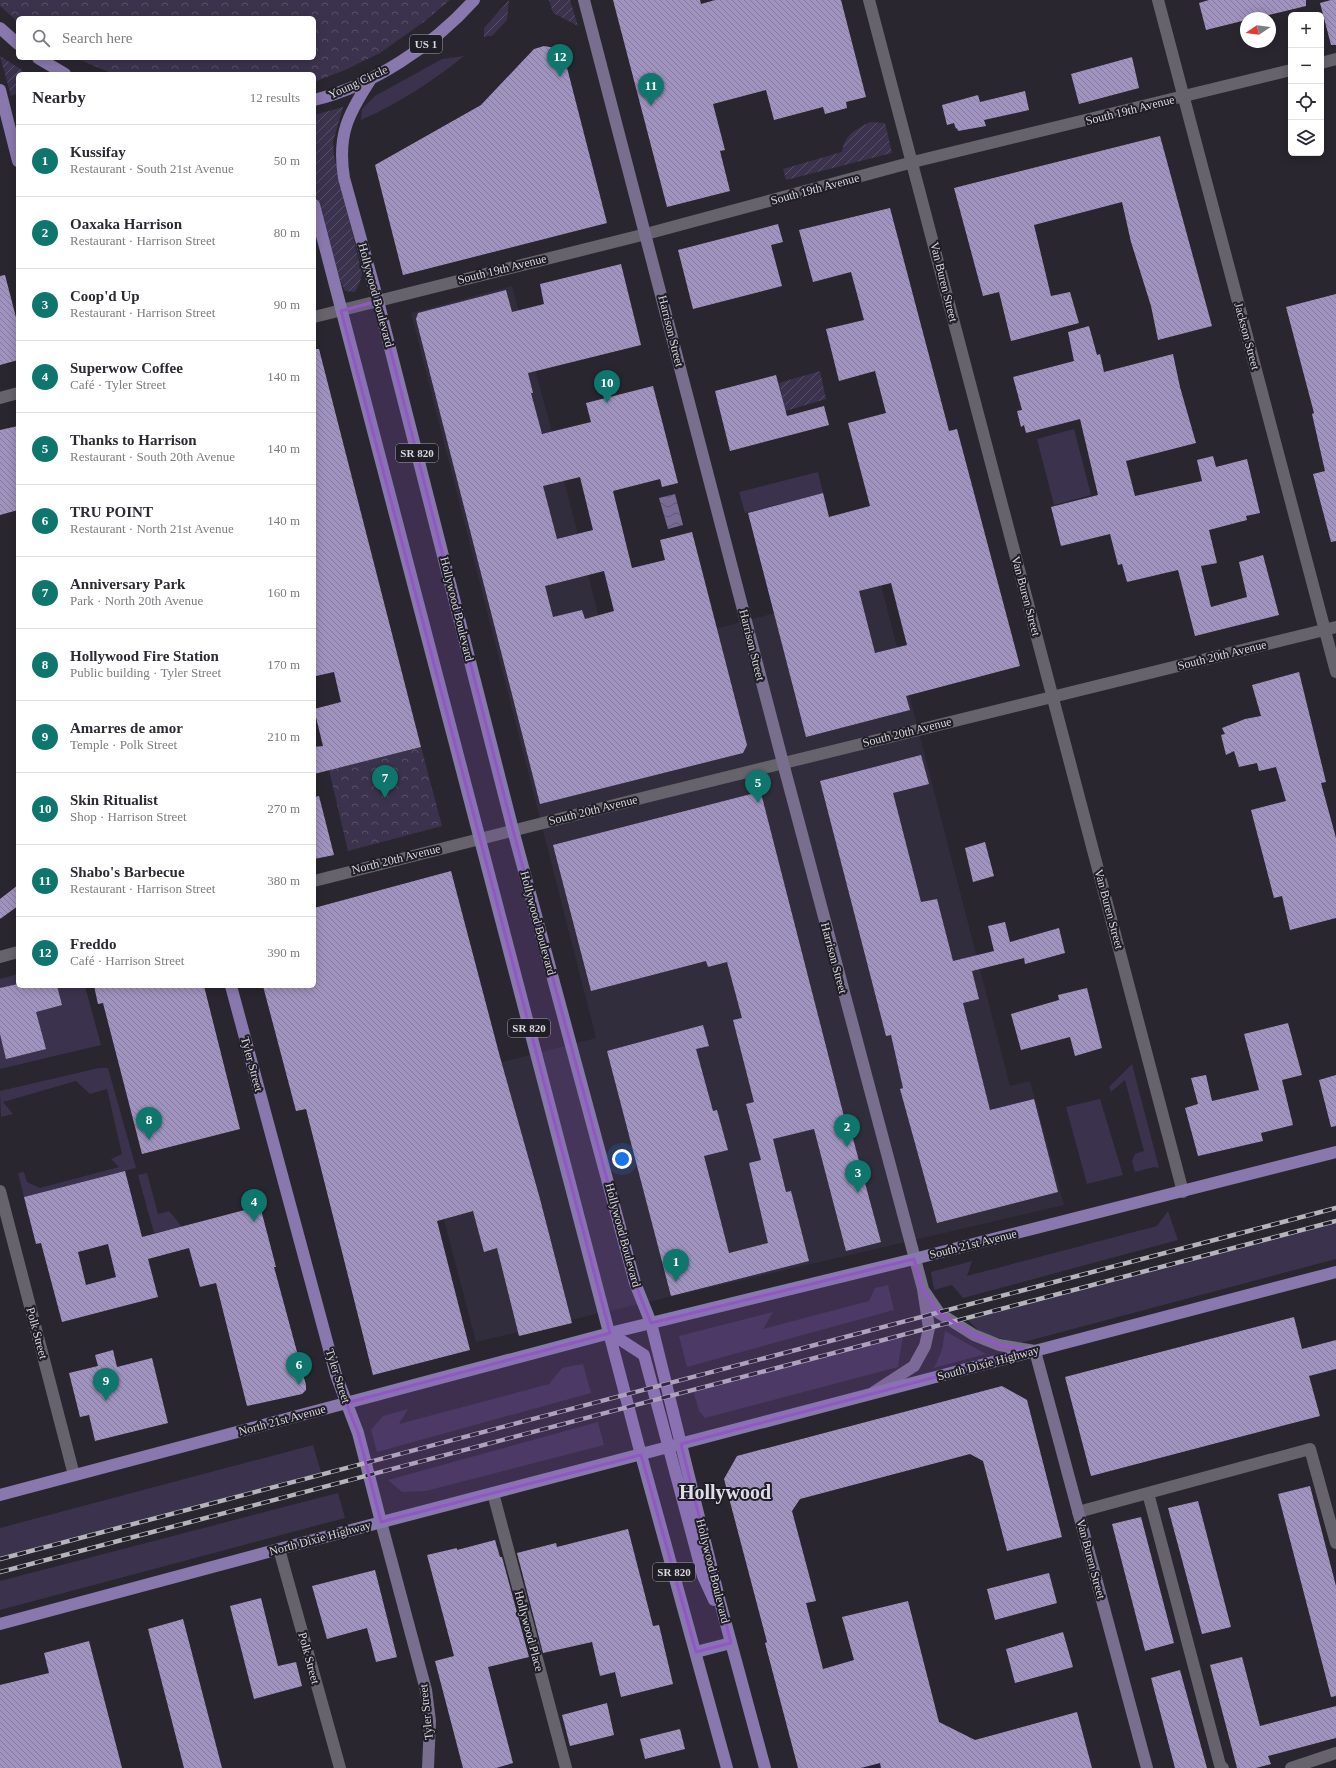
<!DOCTYPE html>
<meta charset="utf-8">
<style>
body{margin:0;font-family:"Times New Roman",serif;background:#f2f2f3;color:#2b2b33}
.controls{position:absolute;right:12px;top:12px;display:grid;overflow:hidden;border-radius:6px;box-shadow:0 2px 10px #0003}
.controls button{width:36px;height:36px;display:grid;place-items:center;padding:0;border:0;border-bottom:1px solid #e1e1e2;background:#fff;color:#2b2b33;font:20px sans-serif}
.compass{position:absolute;left:1240px;top:12px;width:36px;height:36px;border-radius:50%;background:#fff;box-shadow:0 2px 10px #0003;rotate:257deg}
.you{position:absolute;left:622px;top:1159px;width:14px;height:14px;margin:-10px;border:3px solid #fff;border-radius:50%;background:#1a73e8;box-shadow:0 0 0 6px #1a73e833}
.badge{display:grid;place-items:center;width:26px;height:26px;border-radius:50%;background:#0f766e;color:#fff;font-size:13px;font-weight:700}
.pin{position:absolute;translate:-50% -33px;filter:drop-shadow(0 1px 2px #0008)}
.pin::after{content:'';position:absolute;top:21px;width:14px;height:12px;background:inherit;clip-path:polygon(0 0,100% 0,50% 100%)}
.list{margin:0;padding:0;list-style:none}
h2{display:flex;justify-content:space-between;align-items:center;height:52px;margin:0;padding:0 16px;font-size:17px}
h2 small{font-size:13px;font-weight:400;color:#7c7c81}
.list li{display:grid;grid-template-columns:26px 1fr auto;gap:12px;align-items:center;box-sizing:border-box;height:72px;padding:0 16px;border-top:1px solid #e1e1e2}
.list b{display:block;font-size:15px;white-space:nowrap}
.list p{margin:0;font-size:13px;white-space:nowrap;color:#7c7c81}
.list em{font-size:13px;font-style:normal;color:#7c7c81}
.icon{flex:none;width:22px;height:22px;fill:none;stroke:currentColor;stroke-width:2;stroke-linecap:round;stroke-linejoin:round}
.map{position:relative;flex:none;width:1336px;height:1768px;overflow:hidden}
.search{position:absolute;background:#fff;box-shadow:0 2px 10px #0003;left:16px;top:16px;width:300px;height:44px;display:flex;align-items:center;gap:10px;box-sizing:border-box;padding:0 14px;border-radius:6px;color:#7c7c81;font-size:15px}
.panel{position:absolute;background:#fff;box-shadow:0 2px 10px #0003;left:16px;top:72px;width:300px;height:916px;border-radius:6px}
.map>svg:first-child{display:block}
</style>
<div class="map">
<svg width="1336" height="1768" viewBox="0 0 1336 1768">
<defs>
<pattern id="park-crowns" width="20" height="18" patternUnits="userSpaceOnUse"><rect width="20" height="18" fill="#3b334d"/><path d="M2 6a3 3 0 1 1 6 0M12 15a3 3 0 1 1 6 0" fill="none" stroke="#575066"/></pattern>
<pattern id="garden-furrows" width="10" height="10" patternUnits="userSpaceOnUse"><rect width="10" height="10" fill="#3b334d"/><path d="M-1 1l2-2M0 10L10 0M9 11l2-2" fill="none" stroke="#575066"/></pattern>
<pattern id="water-waves" width="16" height="10" patternUnits="userSpaceOnUse"><rect width="16" height="10" fill="#796b95"/><path d="M0 5q4-4 8 0t8 0" fill="none" stroke="#605870"/></pattern>
<pattern id="building-back-hatch" width="6" height="6" patternUnits="userSpaceOnUse"><rect width="6" height="6" fill="#a193bf"/><path d="M-1 5l2 2M0 0l6 6M5-1l2 2" fill="none" stroke="#847a9a"/></pattern>
</defs>
<rect width="100%" height="100%" fill="#29262f"/>
<path fill="#322d3c" d="M 512,286 L 548,417 L 609,657 L 881,585 L 1010,1086 L 1030,1081 L 1064,1205 L 476,1342 L 409,1086 L 596,1038 L 411,313 Z"/>
<path fill="#3b334d" d="M 464,56 C 433,81 398,104 361,120 L 362,109 L 375,96 L 442,59 Z
M 1074,429 L 1091,495 L 1054,505 L 1037,439 Z
M 818,472 L 823,493 L 745,513 L 739,492 Z
M 18,974 L 18,986 L 85,986 L 101,1045 L 0,1069 L 0,979 Z
M 1132,1064 L 1159,1168 L 1154,1167 L 1135,1172 L 1132,1161 L 1135,1154 L 1144,1151 L 1125,1080 L 1111,1092 L 1109,1087 Z
M 99,1068 L 108,1068 L 136,1168 L 24,1197 L 18,1173 L 24,1172 L 27,1182 L 40,1188 L 119,1167 L 111,1159 L 122,1154 L 107,1089 L 90,1094 L 76,1081 L 3,1102 L 13,1114 L 1,1117 L 0,1091 Z
M 1100,1099 L 1123,1175 L 1087,1184 L 1066,1107 Z
M 147,1173 L 158,1214 L 169,1211 L 182,1227 L 154,1233 L 138,1175 Z
M 1168,1211 L 1178,1240 L 963,1298 L 952,1285 L 934,1290 L 931,1272 L 972,1261 L 967,1276 L 1157,1226 Z
M 1336,1221 L 1336,1259 L 1020,1343 L 982,1334 L 966,1318 Z
M 888,1285 L 894,1310 L 687,1367 L 679,1336 L 773,1312 L 763,1329 L 869,1301 L 875,1288 Z
M 945,1331 L 986,1354 L 934,1368 L 942,1350 Z
M 903,1335 L 898,1367 L 705,1418 L 699,1411 L 693,1390 Z
M 583,1364 L 591,1393 L 377,1452 L 371,1430 L 383,1416 L 408,1409 L 399,1424 L 549,1384 L 562,1368 Z
M 598,1422 L 604,1445 L 426,1491 L 402,1492 L 388,1480 Z
M 313,1445 L 322,1475 L 0,1559 L 0,1528 Z
M 338,1493 L 345,1518 L 0,1610 L 0,1581 Z"/>
<path fill="url(#park-crowns)" d="M 0,0 L 450,0 L 425,21 L 380,53 L 345,70 L 314,82 L 314,74 L 114,74 L 75,58 L 314,58 L 314,18 L 18,18 L 18,22 L 0,6 Z
M 421,747 L 442,826 L 348,851 L 329,770 Z"/>
<path fill="url(#garden-furrows)" d="M 509,0 L 507,20 L 492,36 L 487,36 L 484,38 L 484,28 Z
M 549,0 L 570,0 L 578,26 L 553,13 Z
M 0,56 L 22,70 L 23,74 L 18,74 L 18,93 L 11,96 Z
M 343,107 L 333,142 L 334,156 L 362,274 L 360,282 L 355,292 L 345,291 L 340,280 L 314,189 L 314,115 Z
M 870,122 L 885,123 L 892,153 L 786,180 L 783,169 L 842,152 C 845,134 855,130 870,122 Z
M 820,371 L 826,399 L 782,412 L 778,397 L 782,395 L 779,383 Z"/>
<path fill="url(#water-waves)" d="M 675,494 L 683,525 L 668,529 L 659,498 Z"/>
<path fill="url(#building-back-hatch)" fill-rule="evenodd" d="M 613,0 L 700,0 L 701,4 L 715,0 L 841,0 L 866,97 L 846,102 L 847,108 L 825,114 L 823,107 L 774,120 L 766,90 L 713,104 L 725,150 L 720,151 L 730,191 L 667,207 Z
M 1209,0 L 1306,0 L 1306,6 L 1256,18 L 1246,18 L 1246,20 L 1206,30 L 1199,3 Z
M 1331,0 L 1336,0 L 1336,45 L 1331,45 L 1320,3 Z
M 544,46 L 555,48 L 564,56 L 607,223 L 403,275 L 375,165 L 481,105 L 534,49 Z
M 1132,57 L 1139,88 L 1079,104 L 1071,74 Z
M 1025,91 L 1029,110 L 984,120 L 986,126 L 958,131 L 957,128 L 956,129 L 954,123 L 947,125 L 942,105 L 978,95 L 980,102 Z
M 1160,136 L 1212,326 L 1158,340 L 1151,306 L 1131,242 L 1122,202 L 1034,225 L 1051,296 L 1070,292 L 1079,323 L 1011,341 L 999,292 L 983,296 L 954,188 Z
M 890,208 L 949,431 L 957,429 L 1020,666 L 906,696 L 910,710 L 806,737 L 748,513 L 823,493 L 829,517 L 870,506 L 848,423 L 886,413 L 875,371 L 839,381 L 826,329 L 864,320 L 851,272 L 813,282 L 799,230 ZM 891,583 L 907,645 L 875,653 L 859,591 Z
M 778,224 L 783,242 L 771,245 L 782,286 L 693,309 L 678,250 Z
M 621,264 L 641,345 L 528,373 L 533,393 L 531,393 L 542,434 L 591,422 L 586,403 L 653,386 L 678,483 L 662,487 L 660,479 L 613,491 L 632,568 L 665,560 L 660,540 L 692,532 L 747,745 L 743,753 L 540,804 L 416,319 L 418,313 L 506,290 L 512,312 L 544,304 L 540,284 ZM 580,477 L 593,530 L 557,539 L 543,486 ZM 604,571 L 614,611 L 585,619 L 582,610 L 553,617 L 545,586 Z
M 5,275 L 18,325 L 18,360 L 0,365 L 0,276 Z
M 1336,294 L 1336,541 L 1331,542 L 1313,474 L 1325,471 L 1312,414 L 1314,413 L 1286,307 Z
M 1089,326 L 1097,355 L 1100,354 L 1104,372 L 1173,354 L 1180,387 L 1196,443 L 1126,461 L 1135,496 L 1202,481 L 1197,460 L 1213,456 L 1216,467 L 1247,459 L 1260,513 L 1246,516 L 1247,520 L 1209,530 L 1217,563 L 1201,566 L 1211,607 L 1247,597 L 1239,562 L 1263,555 L 1279,615 L 1195,636 L 1178,570 L 1127,582 L 1122,564 L 1118,565 L 1110,534 L 1061,546 L 1051,507 L 1098,495 L 1080,419 L 1026,433 L 1024,425 L 1021,427 L 1017,411 L 1022,410 L 1013,377 L 1074,361 L 1068,332 Z
M 314,349 L 319,349 L 421,747 L 314,774 L 314,747 L 323,746 L 314,709 L 341,702 L 334,672 L 316,676 L 314,668 Z
M 776,375 L 787,416 L 824,406 L 829,425 L 730,451 L 715,391 Z
M 18,426 L 18,510 L 0,515 L 0,430 Z
M 1299,672 L 1326,782 L 1321,783 L 1336,838 L 1336,918 L 1290,930 L 1282,896 L 1274,898 L 1251,810 L 1286,801 L 1276,767 L 1259,771 L 1257,763 L 1239,767 L 1234,751 L 1226,755 L 1221,735 L 1225,734 L 1222,728 L 1245,719 L 1261,716 L 1252,685 Z
M 921,755 L 929,784 L 893,793 L 921,902 L 937,899 L 953,961 L 994,951 L 988,926 L 1005,922 L 1010,942 L 1059,928 L 1065,953 L 1025,964 L 1024,958 L 972,971 L 979,999 L 963,1003 L 990,1110 L 1034,1099 L 1058,1192 L 937,1223 L 900,1089 L 903,1088 L 891,1035 L 886,1036 L 820,781 Z
M 755,793 L 762,797 L 849,1136 L 852,1135 L 881,1242 L 846,1251 L 814,1129 L 773,1139 L 786,1192 L 791,1191 L 809,1261 L 671,1296 L 607,1051 L 703,1025 L 709,1046 L 696,1049 L 713,1111 L 717,1110 L 728,1150 L 704,1156 L 729,1253 L 768,1243 L 749,1163 L 761,1160 L 746,1104 L 754,1102 L 733,1020 L 742,1018 L 727,962 L 708,967 L 706,961 L 591,991 L 553,845 Z
M 319,796 L 334,855 L 314,859 L 314,797 Z
M 985,842 L 994,876 L 973,882 L 965,848 Z
M 451,871 L 500,1057 L 540,1199 L 572,1323 L 519,1336 L 497,1248 L 484,1252 L 473,1211 L 437,1221 L 470,1350 L 373,1375 L 306,1109 L 296,1111 L 263,986 L 314,986 L 314,908 Z
M 18,885 L 18,906 L 0,919 L 0,899 Z
M 18,984 L 18,986 L 57,986 L 62,1005 L 36,1012 L 46,1049 L 6,1059 L 0,1034 L 0,988 Z
M 94,986 L 204,986 L 240,1129 L 142,1154 L 103,1003 L 98,1004 Z
M 1087,988 L 1102,1048 L 1075,1056 L 1070,1037 L 1021,1050 L 1011,1014 L 1059,1000 L 1058,995 Z
M 1288,1023 L 1302,1075 L 1282,1080 L 1293,1125 L 1261,1133 L 1263,1141 L 1198,1156 L 1185,1108 L 1198,1104 L 1191,1078 L 1206,1075 L 1212,1101 L 1259,1090 L 1244,1034 Z
M 1336,1075 L 1336,1126 L 1331,1127 L 1319,1080 Z
M 125,1171 L 142,1237 L 260,1206 L 276,1267 L 274,1267 L 306,1385 L 306,1390 L 302,1394 L 247,1406 L 216,1283 L 200,1287 L 189,1248 L 148,1259 L 158,1297 L 62,1322 L 41,1243 L 36,1244 L 24,1197 ZM 108,1244 L 116,1277 L 86,1285 L 78,1252 Z
M 1294,1317 L 1302,1349 L 1336,1340 L 1336,1369 L 1309,1376 L 1320,1416 L 1091,1476 L 1065,1377 Z
M 113,1350 L 117,1367 L 152,1358 L 168,1423 L 95,1441 L 89,1415 L 80,1417 L 69,1373 L 98,1366 L 95,1355 Z
M 1002,1386 L 1027,1400 L 1062,1537 L 1007,1551 L 983,1461 L 970,1454 L 800,1499 L 792,1511 L 816,1601 L 806,1603 L 823,1669 L 854,1660 L 842,1617 L 908,1601 L 939,1722 L 975,1740 L 1077,1712 L 1092,1768 L 881,1768 L 880,1763 L 861,1768 L 798,1768 L 765,1643 L 767,1642 L 724,1479 L 737,1456 Z
M 1310,1486 L 1336,1586 L 1336,1696 L 1331,1697 L 1278,1494 Z
M 1198,1501 L 1231,1627 L 1202,1634 L 1168,1508 Z
M 1141,1517 L 1174,1643 L 1145,1651 L 1112,1524 Z
M 628,1529 L 653,1626 L 659,1625 L 673,1684 L 621,1697 L 615,1672 L 600,1676 L 592,1642 L 543,1653 L 517,1553 L 556,1543 L 557,1547 Z
M 495,1540 L 500,1557 L 502,1557 L 529,1657 L 488,1667 L 513,1763 L 496,1768 L 463,1768 L 435,1661 L 454,1656 L 427,1555 L 457,1548 L 457,1550 Z
M 375,1570 L 397,1657 L 376,1662 L 367,1628 L 327,1639 L 312,1586 Z
M 1049,1573 L 1057,1603 L 995,1620 L 987,1589 Z
M 261,1598 L 278,1666 L 296,1662 L 302,1686 L 254,1699 L 230,1606 Z
M 183,1619 L 222,1768 L 184,1768 L 148,1629 Z
M 1063,1632 L 1073,1667 L 1015,1683 L 1006,1649 Z
M 89,1641 L 122,1768 L 0,1768 L 0,1685 L 49,1673 L 44,1653 Z
M 1242,1657 L 1260,1726 L 1336,1706 L 1336,1738 L 1268,1756 L 1271,1764 L 1256,1768 L 1237,1768 L 1210,1665 Z
M 1180,1670 L 1207,1768 L 1175,1768 L 1151,1678 Z
M 607,1703 L 614,1735 L 570,1746 L 562,1715 Z
M 680,1729 L 685,1749 L 645,1759 L 640,1739 Z"/>
<g fill="none" stroke-linecap="round" stroke-linejoin="round">
<path stroke="#66636d" stroke-width="12" d="M 869,0 L 1183,1192
M 1158,0 L 1336,672
M 1321,63 L 1336,59
M 314,317 L 646,234 L 913,162 L 1291,70
M 0,398 L 18,393
M 314,881 L 650,796 L 1336,627
M 0,957 L 18,952
M 0,1191 L 74,1475
M 493,1493 L 566,1768
M 1148,1493 L 1220,1765 L 1223,1768
M 1078,1512 L 1310,1449 L 1336,1543
M 279,1549 L 340,1768
M 1291,1768 L 1336,1753"/>
<path stroke="#786e8d" stroke-width="12" d="M 584,0 L 783,763 L 923,1289 L 929,1328 L 925,1346 L 914,1366 L 874,1392
M 924,1291 L 939,1313 L 974,1335 L 999,1345 L 1035,1351 L 1147,1768
M 381,1522 L 426,1690 L 430,1721 L 428,1768"/>
<path stroke="#8978ad" stroke-width="12" d="M 0,28 L 18,44
M 38,58 L 65,74
M 371,79 C 348,114 337,135 344,178 L 378,301 L 513,830 L 635,1283 L 651,1323 L 720,1602 L 765,1768
M 0,90 L 18,161
M 314,100 C 372,86 434,45 474,0
M 314,205 L 641,1455 L 727,1768
M 231,986 L 336,1375 L 358,1433 L 381,1522
M 610,1333 L 644,1355 L 703,1576 L 714,1600
M 0,1495 L 610,1333 L 914,1259 L 1336,1152
M 0,1624 L 279,1549 L 1336,1272
M 696,1652 L 731,1643"/>
<defs>
<path id="rail" d="M 0,1559 L 1336,1208
M 0,1572 L 1336,1221"/>
</defs>
<use href="#rail" stroke="#b6b4bb" stroke-width="4.5"/>
<use href="#rail" stroke="#1f1d25" stroke-width="3" stroke-dasharray="9" stroke-linecap="butt"/>
</g>
<path fill="#9257c6" fill-opacity="0.2" stroke="#9257c6" stroke-width="3" stroke-linejoin="round" d="M 378,301 L 513,830 L 635,1283 L 651,1323 L 914,1259 L 923,1289 L 939,1313 L 974,1335 L 999,1345 L 1035,1351 L 681,1444 L 731,1643 L 696,1652 L 641,1455 L 381,1522 L 358,1433 L 346,1403 L 610,1333 L 341,311 Z"/>
<g text-anchor="middle" stroke-width="4" stroke-linejoin="round" paint-order="stroke">
<g fill="#1f1d25" stroke="#a19fa6" stroke-width="1">
<rect x="410" y="35" width="32" height="18" rx="3"/>
<rect x="396" y="444" width="42" height="18" rx="3"/>
<rect x="508" y="1019" width="42" height="18" rx="3"/>
<rect x="653" y="1563" width="42" height="18" rx="3"/>
</g>
<g font-size="11" font-weight="bold" fill="#d9d7dd">
<text x="426" y="48">US 1</text>
<text x="417" y="457">SR 820</text>
<text x="529" y="1032">SR 820</text>
<text x="674" y="1576">SR 820</text>
</g>
<g font-size="12" fill="#d9d7dd" stroke="#1f1d25">
<text transform="translate(358 82) rotate(-25)" y="4">Young Circle</text>
<text transform="translate(1130 110) rotate(-14)" y="4">South 19th Avenue</text>
<text transform="translate(815 189) rotate(-15)" y="4">South 19th Avenue</text>
<text transform="translate(502 269) rotate(-14)" y="4">South 19th Avenue</text>
<text transform="translate(944 282) rotate(76)" y="4">Van Buren Street</text>
<text transform="translate(376 295) rotate(75)" y="4">Hollywood Boulevard</text>
<text transform="translate(671 331) rotate(76)" y="4">Harrison Street</text>
<text transform="translate(1247 336) rotate(75)" y="4">Jackson Street</text>
<text transform="translate(1026 596) rotate(75)" y="4">Van Buren Street</text>
<text transform="translate(457 609) rotate(76)" y="4">Hollywood Boulevard</text>
<text transform="translate(752 645) rotate(76)" y="4">Harrison Street</text>
<text transform="translate(1222 655) rotate(-14)" y="4">South 20th Avenue</text>
<text transform="translate(907 732) rotate(-14)" y="4">South 20th Avenue</text>
<text transform="translate(593 810) rotate(-14)" y="4">South 20th Avenue</text>
<text transform="translate(396 859) rotate(-14)" y="4">North 20th Avenue</text>
<text transform="translate(1109 909) rotate(75)" y="4">Van Buren Street</text>
<text transform="translate(538 923) rotate(75)" y="4">Hollywood Boulevard</text>
<text transform="translate(834 958) rotate(75)" y="4">Harrison Street</text>
<text transform="translate(252 1064) rotate(75)" y="4">Tyler Street</text>
<text transform="translate(623 1235) rotate(75)" y="4">Hollywood Boulevard</text>
<text transform="translate(973 1244) rotate(-14)" y="4">South 21st Avenue</text>
<text transform="translate(37 1333) rotate(75)" y="4">Polk Street</text>
<text transform="translate(988 1363) rotate(-15)" y="4">South Dixie Highway</text>
<text transform="translate(338 1376) rotate(72)" y="4">Tyler Street</text>
<text transform="translate(282 1420) rotate(-15)" y="4">North 21st Avenue</text>
<text transform="translate(320 1538) rotate(-15)" y="4">North Dixie Highway</text>
<text transform="translate(1091 1559) rotate(75)" y="4">Van Buren Street</text>
<text transform="translate(713 1571) rotate(76)" y="4">Hollywood Boulevard</text>
<text transform="translate(529 1631) rotate(75)" y="4">Hollywood Place</text>
<text transform="translate(309 1658) rotate(75)" y="4">Polk Street</text>
<text transform="translate(426 1712) rotate(-96)" y="4">Tyler Street</text>
</g>
<g font-size="20" font-weight="bold" fill="#e0dde9" stroke="#1f1d25">
<text x="725" y="1499">Hollywood</text>
</g>
</g>
</svg>
<div class="controls">
<button>+</button>
<button>−</button>
<button><svg class="icon" aria-label="locate" viewBox="0 0 24 24"><circle cx="12" cy="12" r="6"/><path d="M12 2v4M12 18v4M2 12h4M18 12h4"/></svg></button>
<button><svg class="icon" aria-label="layers" viewBox="0 0 24 24"><path d="M12 4l9 5-9 5-9-5zM3 14l9 5 9-5"/></svg></button>
</div>
<svg class="compass" viewBox="-18 -18 36 36"><path d="M0-13l5 13h-10z" fill="#e53935"/><path d="M0 13l5-13h-10z" fill="#7c7c81"/></svg>
<div class="you"></div>
<div class="pin badge" style="left:676px;top:1282px">1</div>
<div class="pin badge" style="left:847px;top:1147px">2</div>
<div class="pin badge" style="left:858px;top:1193px">3</div>
<div class="pin badge" style="left:254px;top:1222px">4</div>
<div class="pin badge" style="left:758px;top:803px">5</div>
<div class="pin badge" style="left:299px;top:1385px">6</div>
<div class="pin badge" style="left:385px;top:798px">7</div>
<div class="pin badge" style="left:149px;top:1140px">8</div>
<div class="pin badge" style="left:106px;top:1401px">9</div>
<div class="pin badge" style="left:607px;top:403px">10</div>
<div class="pin badge" style="left:651px;top:106px">11</div>
<div class="pin badge" style="left:560px;top:77px">12</div>
<div class="search"><svg class="icon" aria-label="search" viewBox="0 0 24 24"><circle cx="10" cy="10" r="6"/><path d="M15 15l6 6"/></svg>Search here</div>
<section class="panel">
<h2>Nearby<small>12 results</small></h2>
<ul class="list">
<li><span class="badge">1</span><div><b>Kussifay</b><p>Restaurant · South 21st Avenue</p></div><em>50 m</em></li>
<li><span class="badge">2</span><div><b>Oaxaka Harrison</b><p>Restaurant · Harrison Street</p></div><em>80 m</em></li>
<li><span class="badge">3</span><div><b>Coop'd Up</b><p>Restaurant · Harrison Street</p></div><em>90 m</em></li>
<li><span class="badge">4</span><div><b>Superwow Coffee</b><p>Café · Tyler Street</p></div><em>140 m</em></li>
<li><span class="badge">5</span><div><b>Thanks to Harrison</b><p>Restaurant · South 20th Avenue</p></div><em>140 m</em></li>
<li><span class="badge">6</span><div><b>TRU POINT</b><p>Restaurant · North 21st Avenue</p></div><em>140 m</em></li>
<li><span class="badge">7</span><div><b>Anniversary Park</b><p>Park · North 20th Avenue</p></div><em>160 m</em></li>
<li><span class="badge">8</span><div><b>Hollywood Fire Station</b><p>Public building · Tyler Street</p></div><em>170 m</em></li>
<li><span class="badge">9</span><div><b>Amarres de amor</b><p>Temple · Polk Street</p></div><em>210 m</em></li>
<li><span class="badge">10</span><div><b>Skin Ritualist</b><p>Shop · Harrison Street</p></div><em>270 m</em></li>
<li><span class="badge">11</span><div><b>Shabo's Barbecue</b><p>Restaurant · Harrison Street</p></div><em>380 m</em></li>
<li><span class="badge">12</span><div><b>Freddo</b><p>Café · Harrison Street</p></div><em>390 m</em></li>
</ul>
</section>
</div>
